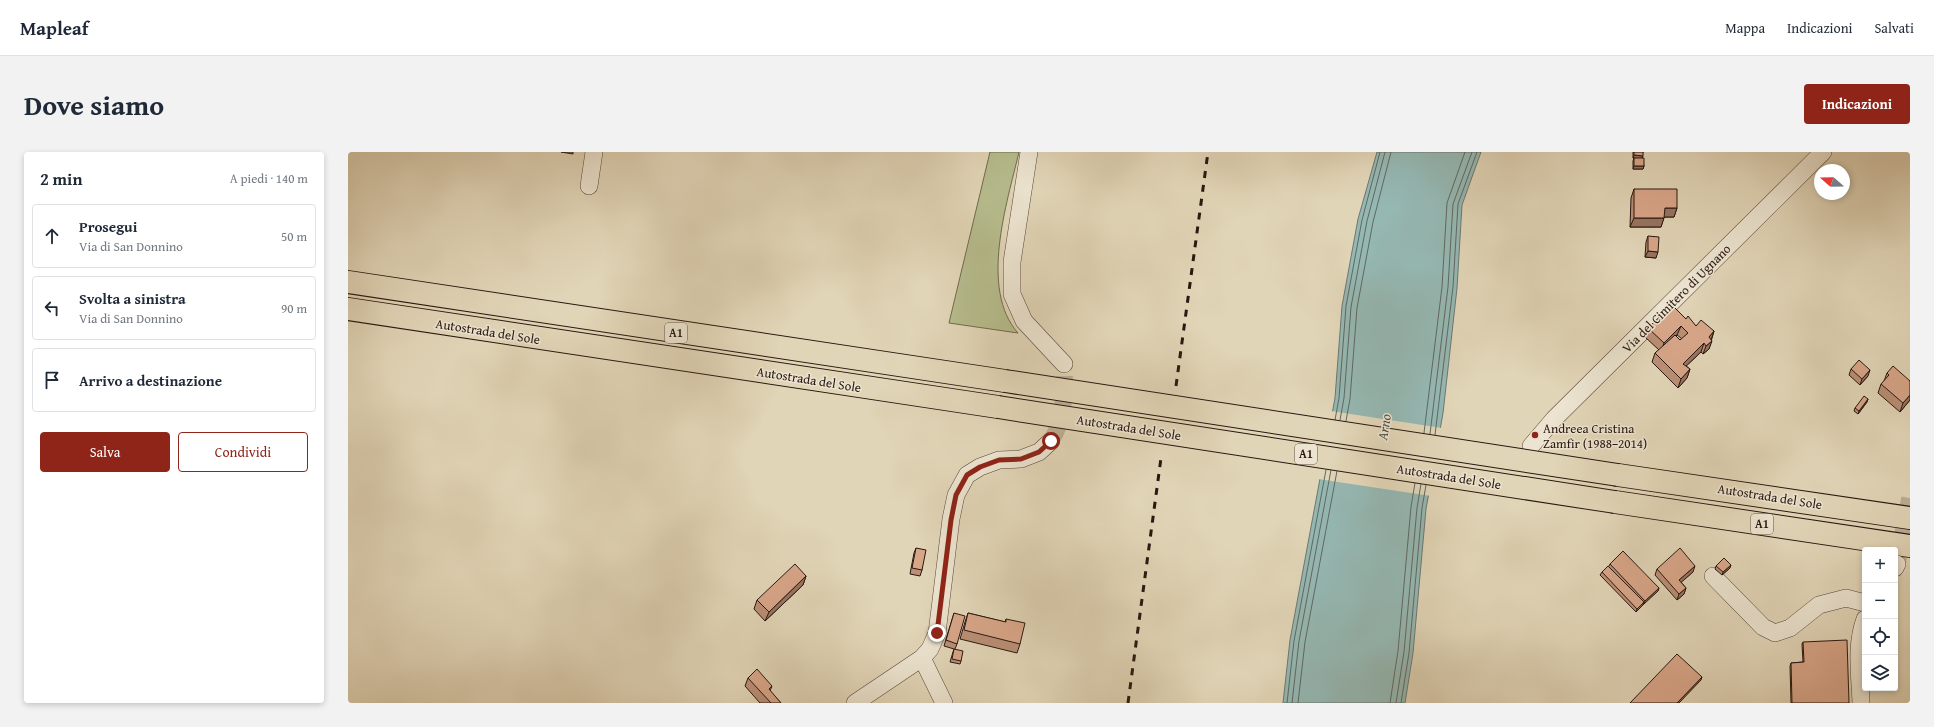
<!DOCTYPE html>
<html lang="it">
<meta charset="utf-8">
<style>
body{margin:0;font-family:"Gentium Book Plus",serif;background:#f2f2f3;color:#1f2937}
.controls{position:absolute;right:12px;bottom:12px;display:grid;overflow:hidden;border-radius:4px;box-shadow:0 2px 6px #0003}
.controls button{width:36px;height:36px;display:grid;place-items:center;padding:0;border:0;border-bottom:1px solid #e0e1e3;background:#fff;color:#1f2937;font:20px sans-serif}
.compass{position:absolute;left:1466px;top:12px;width:36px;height:36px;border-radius:50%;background:#fff;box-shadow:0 2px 6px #0003;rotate:290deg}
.stop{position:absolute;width:12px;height:12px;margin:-9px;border:3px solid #8f2418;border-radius:50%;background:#fff}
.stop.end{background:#8f2418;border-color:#fff;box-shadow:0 1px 4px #0008}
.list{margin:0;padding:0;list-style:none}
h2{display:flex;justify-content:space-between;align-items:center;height:52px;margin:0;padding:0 16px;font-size:17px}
h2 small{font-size:13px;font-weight:400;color:#747a83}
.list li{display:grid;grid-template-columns:26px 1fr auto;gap:12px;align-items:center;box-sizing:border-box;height:64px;margin:0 8px 8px;padding:0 8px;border:1px solid #e0e1e3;border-radius:4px}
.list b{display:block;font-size:15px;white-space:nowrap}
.list p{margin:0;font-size:13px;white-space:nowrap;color:#747a83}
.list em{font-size:13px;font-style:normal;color:#747a83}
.actions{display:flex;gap:8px;padding:12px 16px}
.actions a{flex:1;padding:9px 0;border:1px solid #8f2418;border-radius:4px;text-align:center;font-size:14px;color:#8f2418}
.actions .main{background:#8f2418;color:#fff}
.icon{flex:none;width:22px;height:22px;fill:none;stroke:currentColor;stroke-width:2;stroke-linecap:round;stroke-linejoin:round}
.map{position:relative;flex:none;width:1562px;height:551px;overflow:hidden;border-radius:4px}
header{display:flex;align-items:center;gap:24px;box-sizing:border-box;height:56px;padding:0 20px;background:#fff;border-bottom:1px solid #e0e1e3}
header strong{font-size:19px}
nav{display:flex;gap:22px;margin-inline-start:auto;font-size:14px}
.intro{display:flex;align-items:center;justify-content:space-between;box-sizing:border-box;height:96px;padding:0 24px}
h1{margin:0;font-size:28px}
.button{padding:10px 18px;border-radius:4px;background:#8f2418;color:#fff;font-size:14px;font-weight:700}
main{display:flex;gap:24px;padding:0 24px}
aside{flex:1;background:#fff;border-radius:4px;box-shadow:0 2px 6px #0003}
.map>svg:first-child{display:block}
</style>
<header>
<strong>Mapleaf</strong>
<nav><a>Mappa</a><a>Indicazioni</a><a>Salvati</a></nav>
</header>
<div class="intro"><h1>Dove siamo</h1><a class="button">Indicazioni</a></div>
<main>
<aside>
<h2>2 min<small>A piedi · 140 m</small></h2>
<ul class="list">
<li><svg class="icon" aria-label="ahead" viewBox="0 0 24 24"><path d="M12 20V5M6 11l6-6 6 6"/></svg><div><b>Prosegui</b><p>Via di San Donnino</p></div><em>50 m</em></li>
<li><svg class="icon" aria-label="left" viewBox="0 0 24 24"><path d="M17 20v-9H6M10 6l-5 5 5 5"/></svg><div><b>Svolta a sinistra</b><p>Via di San Donnino</p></div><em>90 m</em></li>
<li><svg class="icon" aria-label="arrive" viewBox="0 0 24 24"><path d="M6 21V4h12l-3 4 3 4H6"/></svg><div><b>Arrivo a destinazione</b></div></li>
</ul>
<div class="actions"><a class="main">Salva</a><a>Condividi</a></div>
</aside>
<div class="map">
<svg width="1562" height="551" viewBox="0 0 1562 551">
<rect width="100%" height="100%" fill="#e1d5b7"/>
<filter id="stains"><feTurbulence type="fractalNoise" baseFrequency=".005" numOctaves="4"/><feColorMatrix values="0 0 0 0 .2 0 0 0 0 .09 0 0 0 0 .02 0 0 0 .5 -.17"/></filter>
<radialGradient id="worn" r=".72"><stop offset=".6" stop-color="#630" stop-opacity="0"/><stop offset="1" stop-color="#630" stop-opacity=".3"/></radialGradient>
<path fill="#b6bc8d" stroke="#706a4e" d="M 642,0 L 671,0 C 659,51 631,137 670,181 L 601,171 Z"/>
<path fill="#95b8b3" stroke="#6a7872" d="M 1029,0 L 1133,0 L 1114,53 L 1109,136 L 1095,261 L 1078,357 L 1065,501 L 1057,551 L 935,551 L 942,488 L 987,246 L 994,154 L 1010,67 Z"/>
<path fill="#e1d5b7" d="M 983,259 L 1094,276 L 1083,344 L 970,327 Z"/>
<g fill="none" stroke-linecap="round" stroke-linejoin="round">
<path stroke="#5f6862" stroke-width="1" d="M 987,268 L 991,246 L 998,154 L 1014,68 L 1032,0
M 992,268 L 996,246 L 1003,155 L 1019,69 L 1037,0
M 998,269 L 1002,247 L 1009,156 L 1025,70 L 1043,0
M 1076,281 L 1094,135 L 1099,51 L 1117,0
M 1082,282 L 1100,135 L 1105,52 L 1124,0
M 1087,283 L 1105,135 L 1110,52 L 1129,0
M 939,551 L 946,489 L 978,318
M 944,551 L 951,489 L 983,318
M 950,551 L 957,490 L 989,319
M 1042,551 L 1050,499 L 1063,355 L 1067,331
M 1048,551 L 1056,500 L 1069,356 L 1073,332
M 1053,551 L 1061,501 L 1074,356 L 1078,333"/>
<path stroke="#bcaf96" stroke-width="17" stroke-dasharray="17 8" stroke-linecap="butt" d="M 703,289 C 717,267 717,237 716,212
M 1549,412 L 1562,345"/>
<defs>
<path id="minor" d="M 681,0 L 664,110 L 664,142 L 676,169 L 716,212
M 241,34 L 246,0
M 1183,294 L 1206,267 L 1475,0
M 1547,416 L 1549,412
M 1365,424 L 1415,475 L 1427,481 L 1442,476 L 1471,453 L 1498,446 L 1517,451
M 574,506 L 596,551
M 507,551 L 574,506 L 582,497 L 589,481 L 603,367 L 608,343 L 619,323 L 632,315 L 651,308 L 673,307 L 691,300 L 703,289
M 1513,551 C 1512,523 1507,494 1517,467"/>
<path id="highway" d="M 0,130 L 657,229
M 0,157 L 650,255
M 1270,323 L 1562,366
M 1267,350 L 1562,394"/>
</defs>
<use href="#minor" stroke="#57463a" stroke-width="18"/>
<use href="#highway" stroke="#291710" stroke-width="24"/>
<use href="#minor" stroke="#ece4d0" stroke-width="17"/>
<use href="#highway" stroke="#e1d5b7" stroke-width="22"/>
<path stroke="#291710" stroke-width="3" stroke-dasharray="7 7" stroke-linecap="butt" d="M 828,234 L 860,0
M 780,551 L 813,306"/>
<defs>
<path id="highway-bridge" d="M 657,229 L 1270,323
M 650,255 L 1267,350"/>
</defs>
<use href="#highway-bridge" stroke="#291710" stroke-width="24" stroke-linecap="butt"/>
<use href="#highway-bridge" stroke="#e1d5b7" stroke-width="22"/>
</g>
<path fill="#ba8f76" stroke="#291710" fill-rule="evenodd" d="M 213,0 L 225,0 L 225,2 Z
M 1285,0 L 1295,0 L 1294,6 L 1296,14 L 1295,17 L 1285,17 L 1285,9 L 1286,6 L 1285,6 Z
M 1286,37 L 1329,56 L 1326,65 L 1316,65 L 1313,75 L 1282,75 L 1283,46 Z
M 1300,84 L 1308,106 L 1297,105 L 1298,90 Z
M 1338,167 L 1348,174 L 1366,179 L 1361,197 L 1355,202 L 1353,200 L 1338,214 L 1342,217 L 1339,226 L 1330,236 L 1304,210 L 1307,201 L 1311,198 L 1297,185 L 1300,176 ZM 1329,183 L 1334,187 L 1332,188 L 1328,184 Z
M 1503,217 L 1520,224 L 1512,233 L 1501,223 Z
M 1539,221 L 1562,229 L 1562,248 L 1552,260 L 1530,241 L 1533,232 L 1536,229 Z
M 1520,247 L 1519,250 L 1510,262 L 1506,259 L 1507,256 Z
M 568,396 L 574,418 L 572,424 L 562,422 L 566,401 Z
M 1262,412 L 1311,436 L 1310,439 L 1296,451 L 1295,453 L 1288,460 L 1252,423 L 1254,420 L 1261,414 Z
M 1368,414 L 1382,416 L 1374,423 L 1367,417 Z
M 1309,417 L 1345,420 L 1333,430 L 1338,436 L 1336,442 L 1329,448 L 1307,423 Z
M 458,424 L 455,433 L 417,469 L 406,457 L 409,448 Z
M 606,461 L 609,492 L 607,497 L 613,509 L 612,512 L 602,510 L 605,500 L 606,497 L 596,494 Z
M 620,461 L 657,470 L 658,467 L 672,492 L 669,501 L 612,487 L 617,470 Z
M 1455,490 L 1501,551 L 1443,551 L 1442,514 L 1443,511 L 1455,510 L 1454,492 Z
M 400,526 L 424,534 L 422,539 L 433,551 L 412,551 L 397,534 Z"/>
<path fill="#977460" stroke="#291710" d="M 1286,3 L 1295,4 L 1294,7 L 1285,6 Z
M 1286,14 L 1296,14 L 1295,17 L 1285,17 Z
M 1317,56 L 1329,56 L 1326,65 L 1313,65 Z
M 1286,66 L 1316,66 L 1313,75 L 1282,75 Z
M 1300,99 L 1310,100 L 1308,106 L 1297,105 Z
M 1333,174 L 1329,183 L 1313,200 L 1316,191 Z
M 1366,179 L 1363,188 L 1358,194 L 1361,185 Z
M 1364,189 L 1361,197 L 1355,202 L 1358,194 Z
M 1356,191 L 1353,200 L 1332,220 L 1335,212 Z
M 1342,217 L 1339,226 L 1330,236 L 1333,227 Z
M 1522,218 L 1520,224 L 1512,233 L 1514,227 Z
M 1562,243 L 1562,248 L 1552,260 L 1555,251 Z
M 1520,247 L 1519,250 L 1510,262 L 1511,259 Z
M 1383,413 L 1382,416 L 1374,423 L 1375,420 Z
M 1347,414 L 1345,420 L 1329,434 L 1331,428 Z
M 458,424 L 455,433 L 417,469 L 421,460 Z
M 1311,436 L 1310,439 L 1296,452 L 1297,449 Z
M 1338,436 L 1336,442 L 1329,448 L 1331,442 Z
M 1296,450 L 1295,453 L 1288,460 L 1289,457 Z
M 1354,525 L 1353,528 L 1331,551 L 1329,551 Z"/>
<path fill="#d8a689" stroke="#291710" d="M 1286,0 L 1295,0 L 1295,4 L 1286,3 Z
M 1286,6 L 1296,6 L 1296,14 L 1286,14 Z
M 1286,37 L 1329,37 L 1329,56 L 1317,56 L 1316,66 L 1286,66 Z
M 1300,84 L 1311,85 L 1310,100 L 1300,99 Z
M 1324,153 L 1338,167 L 1340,164 L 1348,174 L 1353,168 L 1366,179 L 1361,185 L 1364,189 L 1358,194 L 1356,191 L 1335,212 L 1342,217 L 1333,227 L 1307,201 L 1327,183 L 1332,188 L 1340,181 L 1333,174 L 1316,191 L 1300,176 Z
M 1511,208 L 1522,218 L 1514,227 L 1503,217 Z
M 1545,214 L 1562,229 L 1562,243 L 1555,251 L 1533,232 L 1541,223 L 1539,221 Z
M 1516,244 L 1520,247 L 1511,259 L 1507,256 Z
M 568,396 L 578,398 L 574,418 L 564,416 Z
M 1332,396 L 1347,414 L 1331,428 L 1338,436 L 1331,442 L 1309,417 Z
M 1275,399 L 1311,436 L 1297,449 L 1262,412 Z
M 1376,406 L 1383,413 L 1375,420 L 1368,414 Z
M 447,412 L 458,424 L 421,460 L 409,448 Z
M 1260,414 L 1296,450 L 1289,457 L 1254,420 Z
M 606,461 L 617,464 L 609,492 L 598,488 Z
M 620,461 L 658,470 L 658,467 L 677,471 L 672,492 L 616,478 Z
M 1499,488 L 1501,551 L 1444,551 L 1443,511 L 1456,510 L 1455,490 Z
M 606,497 L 615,499 L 613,509 L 604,507 Z
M 1329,502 L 1354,525 L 1329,551 L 1282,551 Z
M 409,517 L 424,534 L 421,537 L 433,551 L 423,551 L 400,526 Z"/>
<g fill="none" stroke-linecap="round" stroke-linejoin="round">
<path stroke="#8f2418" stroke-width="5" d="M 589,481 L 603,368 L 608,343 L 619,323 L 632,315 L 651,308 L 673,307 L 691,300 L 703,289"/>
</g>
<circle fill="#8f2418" stroke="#ece4d0" stroke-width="1.5" cx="1187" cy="283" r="4"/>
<g text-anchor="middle" stroke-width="3" stroke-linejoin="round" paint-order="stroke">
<g fill="#ece4d0" stroke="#64544a" stroke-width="1">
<rect x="317" y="171" width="22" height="20" rx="3"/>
<rect x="947" y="292" width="22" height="20" rx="3"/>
<rect x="1403" y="362" width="22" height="20" rx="3"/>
</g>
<g font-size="12" font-weight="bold" fill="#291710">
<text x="328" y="185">A1</text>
<text x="958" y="306">A1</text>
<text x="1414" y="376">A1</text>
</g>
<g font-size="13" fill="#291710" stroke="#ece4d0">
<text transform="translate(1328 146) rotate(-45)" y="5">Via del Cimitero di Ugnano</text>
<text transform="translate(140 179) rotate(9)" y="5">Autostrada del Sole</text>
<text transform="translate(461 227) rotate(9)" y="5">Autostrada del Sole</text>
<text transform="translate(781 275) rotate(9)" y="5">Autostrada del Sole</text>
<text transform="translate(1101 324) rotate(9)" y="5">Autostrada del Sole</text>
<text transform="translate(1422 344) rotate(9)" y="5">Autostrada del Sole</text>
</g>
<g font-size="13" fill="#291710" stroke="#ece4d0" text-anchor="start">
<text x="1195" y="281">Andreea Cristina<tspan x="1195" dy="15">Zamfir (1988–2014)</tspan></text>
</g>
<g font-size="14" font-style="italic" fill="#4f4f49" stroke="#ece4d0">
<text transform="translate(1036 275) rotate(-81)" y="5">Arno</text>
</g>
</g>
<rect width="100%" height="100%" filter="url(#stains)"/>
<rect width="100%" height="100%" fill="url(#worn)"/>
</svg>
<div class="controls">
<button>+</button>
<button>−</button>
<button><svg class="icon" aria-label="locate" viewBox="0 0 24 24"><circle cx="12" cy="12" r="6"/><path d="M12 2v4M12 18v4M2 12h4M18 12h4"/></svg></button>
<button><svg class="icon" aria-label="layers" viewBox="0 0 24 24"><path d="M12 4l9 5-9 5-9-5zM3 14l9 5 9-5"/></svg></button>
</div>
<svg class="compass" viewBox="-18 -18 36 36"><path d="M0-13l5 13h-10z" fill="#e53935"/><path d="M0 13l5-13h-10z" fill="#747a83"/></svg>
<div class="stop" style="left:703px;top:289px"></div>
<div class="stop end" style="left:589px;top:481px"></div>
</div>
</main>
